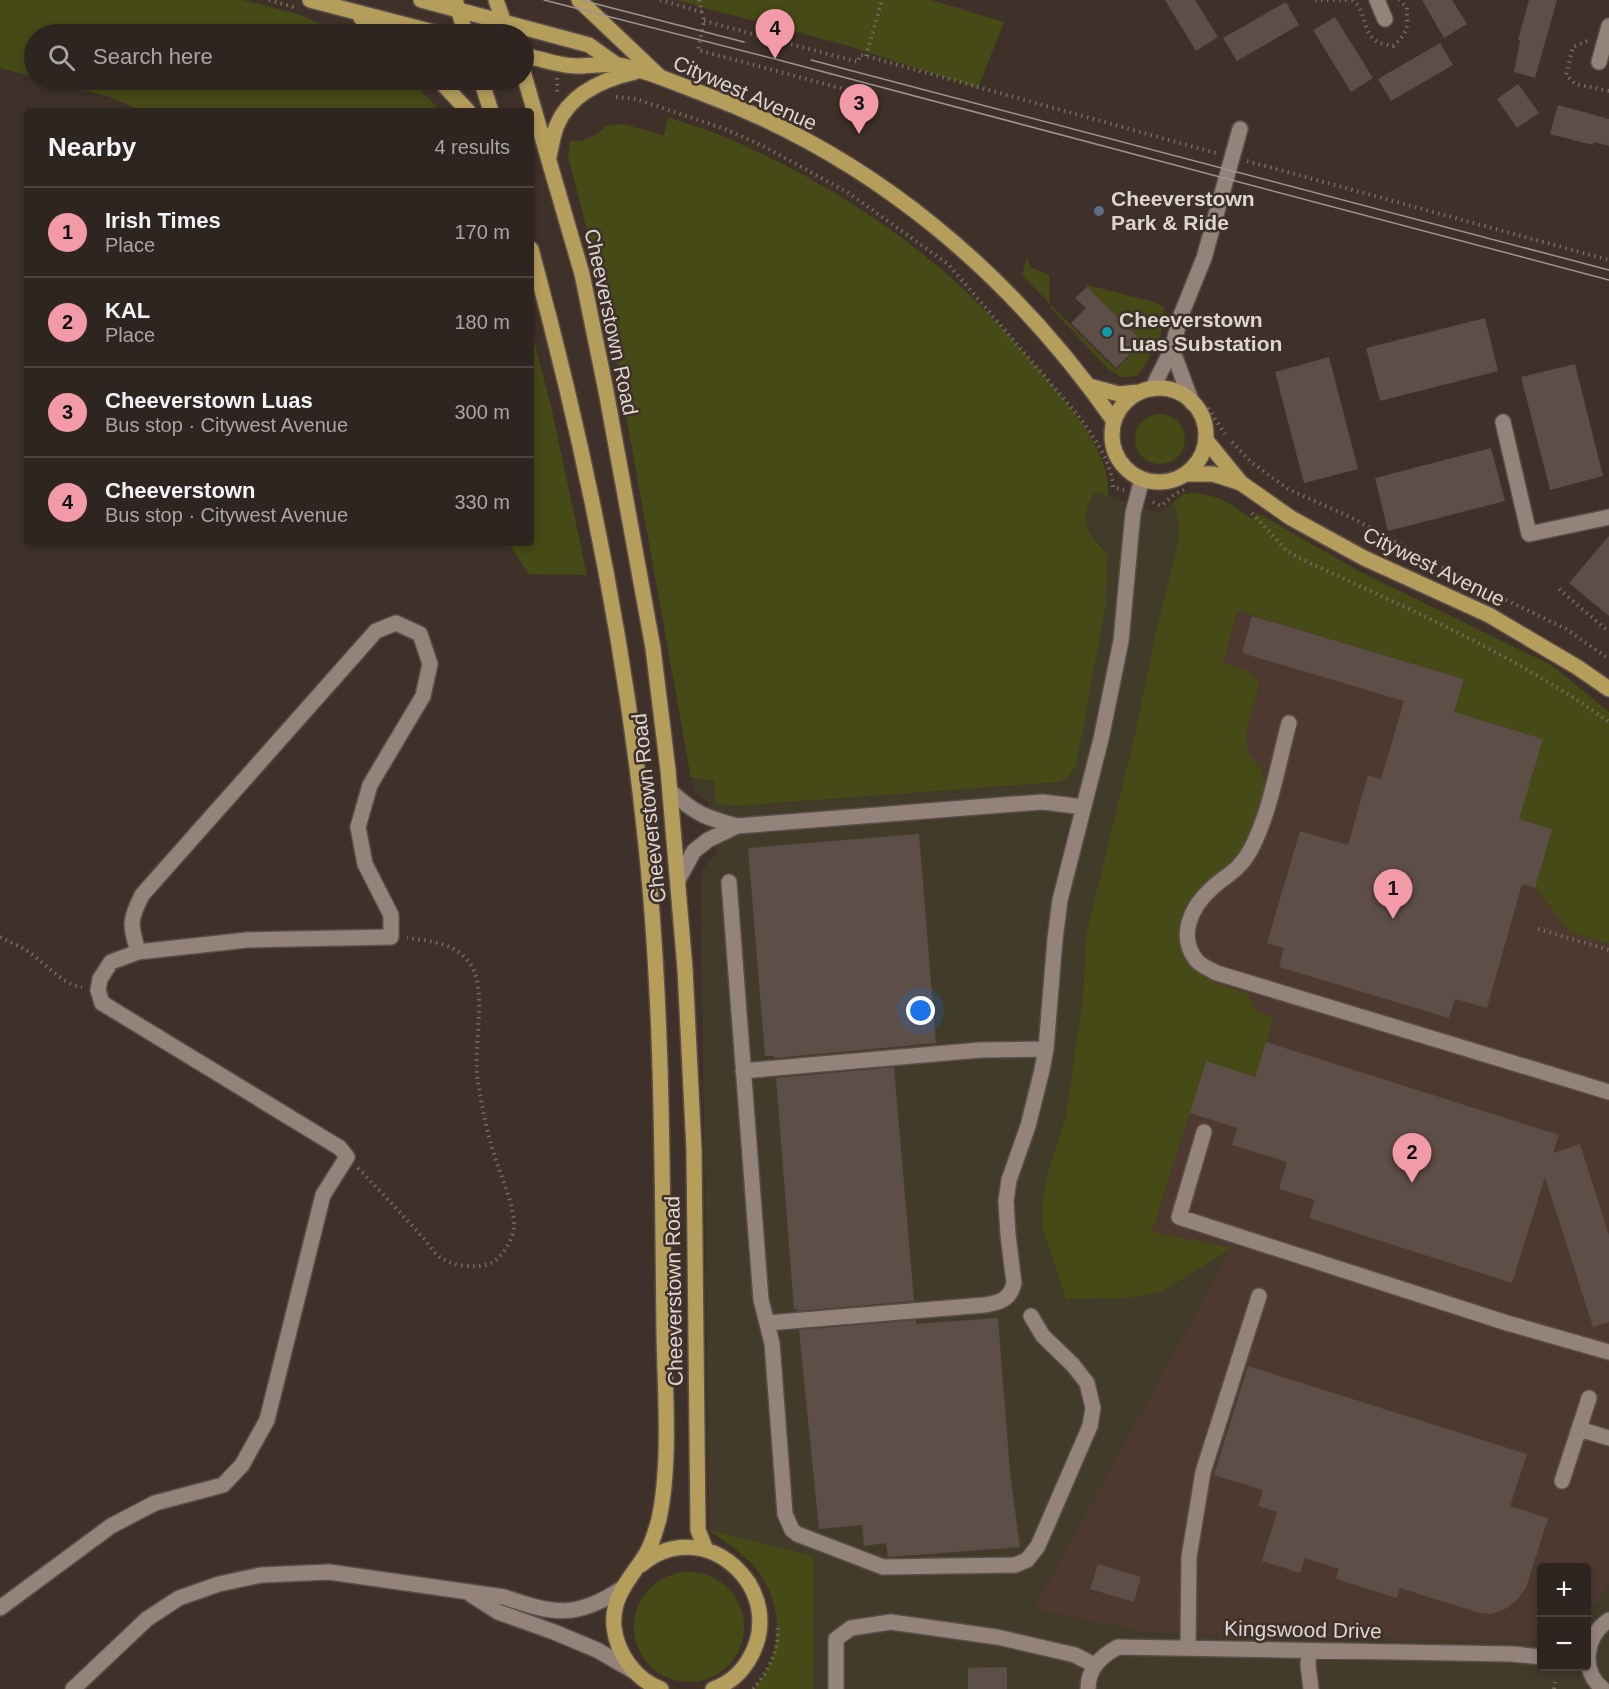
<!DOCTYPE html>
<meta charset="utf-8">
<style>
body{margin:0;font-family:Helvetica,sans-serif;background:#372d29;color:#f1f3f6}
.controls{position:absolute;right:18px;bottom:18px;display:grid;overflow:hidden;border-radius:6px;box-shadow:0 3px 9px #0003}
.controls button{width:54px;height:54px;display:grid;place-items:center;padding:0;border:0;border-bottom:2px solid #4a423e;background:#2f2520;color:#f1f3f6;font:30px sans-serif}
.you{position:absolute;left:921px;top:1011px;width:21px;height:21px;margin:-15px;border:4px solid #fff;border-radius:50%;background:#1a73e8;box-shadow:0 0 0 9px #1a73e833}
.badge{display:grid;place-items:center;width:39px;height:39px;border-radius:50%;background:#f39aa9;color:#111;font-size:20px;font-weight:700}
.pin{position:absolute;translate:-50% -50px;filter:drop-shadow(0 2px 3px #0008)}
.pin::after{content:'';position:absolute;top:32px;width:21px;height:18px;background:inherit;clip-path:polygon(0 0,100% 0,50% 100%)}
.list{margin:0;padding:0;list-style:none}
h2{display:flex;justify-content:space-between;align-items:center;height:78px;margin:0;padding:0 24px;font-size:26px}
h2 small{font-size:20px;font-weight:400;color:#a7a5a5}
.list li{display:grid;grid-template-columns:39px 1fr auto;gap:18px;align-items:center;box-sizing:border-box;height:90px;padding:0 24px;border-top:2px solid #4a423e}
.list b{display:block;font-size:22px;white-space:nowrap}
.list p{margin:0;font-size:20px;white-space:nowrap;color:#a7a5a5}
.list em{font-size:20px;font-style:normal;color:#a7a5a5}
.icon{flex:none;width:33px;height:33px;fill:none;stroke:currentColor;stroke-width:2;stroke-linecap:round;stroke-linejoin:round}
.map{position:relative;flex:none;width:1609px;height:1689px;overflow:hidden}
.search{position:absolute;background:#2f2520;box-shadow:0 3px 9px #0003;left:24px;top:24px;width:510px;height:66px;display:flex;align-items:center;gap:15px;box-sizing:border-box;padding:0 21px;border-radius:33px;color:#a7a5a5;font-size:22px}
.panel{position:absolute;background:#2f2520;box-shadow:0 3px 9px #0003;left:24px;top:108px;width:510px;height:438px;border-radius:6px}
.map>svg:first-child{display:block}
</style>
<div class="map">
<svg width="1609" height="1689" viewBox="0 0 1609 1689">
<rect width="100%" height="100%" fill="#3f312a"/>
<path fill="#423b2a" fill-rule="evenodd" d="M 1096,492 L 1160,513 L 1174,501 L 1179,526 L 1176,552 L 1157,627 L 1134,738 L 1086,934 L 1083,996 L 1066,1115 L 1047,1176 L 1043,1199 L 1042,1227 L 1066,1299 L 1262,514 L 1571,708 L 1609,738 L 1609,1689 L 813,1689 L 814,1556 L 709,1530 L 701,882 L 703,871 L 709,861 L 718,853 L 706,830 L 709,803 L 696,793 L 691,779 L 714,781 L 736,806 L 1059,782 L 1108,552 L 1092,538 L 1087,523 L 1087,510 ZM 1542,1568 L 1586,1568 L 1586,1666 L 1542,1666 Z"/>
<path fill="#4d3930" d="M 1238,611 L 1464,679 L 1455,712 L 1543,739 L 1518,818 L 1552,829 L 1570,932 L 1609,944 L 1609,1582 L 1599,1601 L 1587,1610 L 1586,1568 L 1542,1568 L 1541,1637 L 1530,1642 L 1147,1632 L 1034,1609 L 1232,1248 L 1152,1233 L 1206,1061 L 1274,1017 L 1198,998 L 1176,966 L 1216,677 Z"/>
<path fill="#454a16" d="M 0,0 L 243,0 L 298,14 L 343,34 L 34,34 L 34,77 L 0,68 Z
M 675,0 L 931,0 L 1004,22 L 978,88 L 842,44 Z
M 44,80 L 410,80 L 441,111 L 141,111 L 110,97 Z
M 668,117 C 687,124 707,129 725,137 C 802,170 878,215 942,270 C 982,304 1018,345 1052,385 C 1077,415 1111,455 1108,496 L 1096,492 C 1093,497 1088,504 1087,510 C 1083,527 1094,544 1108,552 L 1106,603 L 1076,766 L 1068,777 L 1059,782 L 736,806 L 716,803 L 714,781 L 691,778 L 606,303 L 568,156 L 570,141 L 580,141 L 596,135 L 606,126 L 623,124 L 664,135 Z
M 1027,257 L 1030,267 L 1049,275 L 1050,304 L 1022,275 Z
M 1084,284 L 1154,302 L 1164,307 L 1165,318 L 1158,344 L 1153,343 L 1147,362 L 1137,376 L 1121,377 L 1110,371 L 1050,307 L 1051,305 L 1116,370 L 1143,342 Z
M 531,330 L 551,406 L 587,575 L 529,574 L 508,543 L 531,543 Z
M1135 439a25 25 0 1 1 50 0a25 25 0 1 1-50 0Z
M 1194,493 C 1221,496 1230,503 1252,519 L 1257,513 L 1361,572 L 1553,666 L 1609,712 L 1609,944 L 1570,932 L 1535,888 L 1552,829 L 1518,819 L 1543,739 L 1454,712 L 1464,679 L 1238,611 L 1223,663 C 1238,668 1254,669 1259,685 L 1246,735 L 1248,752 L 1261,770 L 1268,785 L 1250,843 L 1236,860 L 1200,888 L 1190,907 L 1200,969 L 1215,983 L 1248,994 L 1258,1012 L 1274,1017 L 1255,1077 L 1206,1062 L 1152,1232 L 1232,1248 L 1161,1292 L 1126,1298 L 1066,1299 L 1042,1227 L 1043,1199 L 1047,1176 L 1066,1115 L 1083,996 L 1086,934 L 1134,738 L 1157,627 L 1176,552 L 1179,526 L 1174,501 L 1184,494 Z
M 709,1530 L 814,1556 L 813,1689 L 753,1689 C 783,1656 785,1609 759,1573 C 747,1555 725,1542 709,1530 Z
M634 1627a55 55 0 1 1 110 0a55 55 0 1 1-110 0Z"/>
<path fill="#5d4e47" d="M 1165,0 L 1195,0 L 1218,37 L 1196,51 Z
M 1422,0 L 1452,0 L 1467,24 L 1444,38 Z
M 1529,0 L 1557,0 L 1535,78 L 1514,72 L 1520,41 L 1518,40 Z
M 1286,2 L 1299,25 L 1237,61 L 1223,38 Z
M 1335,17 L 1373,78 L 1351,92 L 1313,30 Z
M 1440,43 L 1453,65 L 1391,101 L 1378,79 Z
M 1518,84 L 1539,113 L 1517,128 L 1497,99 Z
M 1558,105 L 1609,119 L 1609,146 L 1594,142 L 1593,145 L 1550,134 Z
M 1087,287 L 1143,342 L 1116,368 L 1071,323 L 1086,308 L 1075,298 Z
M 1485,318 L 1498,371 L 1380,401 L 1366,348 Z
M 1329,357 L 1358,469 L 1304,483 L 1275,372 Z
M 1575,364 L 1603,476 L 1550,490 L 1521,377 Z
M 1491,448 L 1505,501 L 1388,531 L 1375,478 Z
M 1609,536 L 1609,616 L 1569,583 Z
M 1252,616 L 1464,679 L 1454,712 L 1543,739 L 1519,819 L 1552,829 L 1535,888 L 1522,884 L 1487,1008 L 1455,999 L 1449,1018 L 1279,967 L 1284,948 L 1267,943 L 1300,831 L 1348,845 L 1368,775 L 1381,779 L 1404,701 L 1242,653 Z
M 919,834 L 936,1043 L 775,1058 L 774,1056 L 765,1056 L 748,848 Z
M 1266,1042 L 1559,1135 L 1553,1153 L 1580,1144 L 1609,1235 L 1609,1322 L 1593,1327 L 1545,1177 L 1512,1283 L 1309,1218 L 1315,1200 L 1279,1189 L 1287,1162 L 1232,1145 L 1237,1128 L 1190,1113 L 1206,1061 L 1255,1077 Z
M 894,1067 L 914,1301 L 797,1311 L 797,1309 L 794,1309 L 776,1078 Z
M 998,1318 L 1010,1472 L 1020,1547 L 888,1557 L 886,1543 L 864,1546 L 862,1525 L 819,1529 L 799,1330 L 916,1320 L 916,1324 Z
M 1248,1366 L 1527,1454 L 1510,1506 L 1548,1518 L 1526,1588 L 1517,1600 L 1505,1609 L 1491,1614 L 1476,1612 L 1400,1588 L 1397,1598 L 1336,1579 L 1339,1569 L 1305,1558 L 1300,1573 L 1262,1561 L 1277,1512 L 1258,1506 L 1263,1490 L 1214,1475 Z
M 1098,1564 L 1141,1577 L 1134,1602 L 1090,1589 Z
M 1007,1667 L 1007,1689 L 968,1689 L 968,1668 Z"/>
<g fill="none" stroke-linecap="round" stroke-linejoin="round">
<defs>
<path id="minor" d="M 1377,0 L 1385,19
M 1599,62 L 1609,26
M 1172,349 L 1192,403
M 1152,389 L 1172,349 L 1181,315 L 1204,258 L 1240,129
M 1503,422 L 1529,534 L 1609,517
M 1289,723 C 1278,764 1270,814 1250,851 C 1238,872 1227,874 1211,889 C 1191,907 1177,937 1197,961 C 1202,966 1211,970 1217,973 L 1609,1092
M 670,791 C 696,814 704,817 737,826 L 1015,804 L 1043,802 L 1083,807
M 678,880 L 694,851 L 708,840 L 737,826
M 729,882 L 761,1300 L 772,1343 L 785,1514 L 792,1530 L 797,1534 L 883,1567 L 1015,1565 L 1027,1560 L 1038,1546 L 1090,1426 L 1093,1408 L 1087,1383 L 1073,1365 L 1043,1336 L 1031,1316
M 743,1071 L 980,1050 L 1046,1049
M 1204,1132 L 1179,1217 L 1507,1323 L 1609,1352
M 767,1323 L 984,1305 C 999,1303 1010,1300 1014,1283 L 1008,1235 L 1006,1201 L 1009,1180 L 1028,1126 L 1042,1070 L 1046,1049 L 1055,939 L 1060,900 L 1101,739 L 1121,641 L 1133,513 L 1142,479
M 1579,1429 L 1609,1438
M 1562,1481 L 1589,1398
M 470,1594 L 498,1612 L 554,1632 L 597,1650 L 635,1672
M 0,1608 L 111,1526 L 155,1503 L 223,1485 L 242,1465 L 267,1420 L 323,1195 L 347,1157 L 340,1148 L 102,1003 L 98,990 L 100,979 L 111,962 L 138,952 L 247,940 L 391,937 L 391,915 L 365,864 L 358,827 L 370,785 L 423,696 L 430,664 L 420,634 L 396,623 L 376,631 L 142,895 C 129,921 130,924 138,952
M 1188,1648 L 1189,1557 L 1203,1472 L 1259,1296
M 1309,1651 L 1308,1665 L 1311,1689
M 73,1689 L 147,1619 L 179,1598 L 219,1584 L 261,1575 L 329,1572 L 504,1597 C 553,1614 576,1619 621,1589
M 836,1689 L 836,1639 L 851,1628 L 891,1622 L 997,1637 L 1075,1655 L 1094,1665
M 1088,1689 C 1088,1668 1101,1656 1118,1647 L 1512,1654 L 1542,1657
M 1603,1689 C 1579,1670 1586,1635 1609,1620"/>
<path id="major" d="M 310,0 L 441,34
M 421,0 L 589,45 L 617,65
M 496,0 L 508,34
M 579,0 L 659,76
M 456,3 L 466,34
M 361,18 L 386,34
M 524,55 C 541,59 559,66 577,66 C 590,66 605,63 618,65 C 647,70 677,84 704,94 C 874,157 1011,274 1114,421
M 524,75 L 582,274 L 606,391 L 653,648 L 668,770 L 685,969 L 694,1150 L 698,1530 L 706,1550
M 439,80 L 468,111
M 481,80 L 491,111
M 549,157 C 551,147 553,135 557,125 C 570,94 604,79 635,72
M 531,249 C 583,439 623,631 644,827 C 663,995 662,1164 664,1333 C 665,1391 671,1463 659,1519 C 656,1530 652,1544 646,1554 C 631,1578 611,1596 614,1627 C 617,1654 636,1680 661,1689
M 1089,386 L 1119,394 L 1139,392
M1112 435a47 47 0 1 1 94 0a47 47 0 1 1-94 0Z
M 1206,440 L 1241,483
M 1185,474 L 1213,474 L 1241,483 L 1291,518 L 1364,558 L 1489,615 L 1577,667 L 1609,689
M 641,1565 C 704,1511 792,1591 748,1661 C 740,1674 728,1684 713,1689"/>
</defs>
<use href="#minor" stroke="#594e48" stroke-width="18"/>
<use href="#major" stroke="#594e48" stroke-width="18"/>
<path stroke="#776b65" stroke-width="4" stroke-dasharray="1.5 4.5" stroke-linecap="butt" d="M 269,0 L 297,8
M 660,0 L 702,12
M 699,0 L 704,21 L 698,50 L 851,91
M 1315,0 L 1348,0
M 1352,0 C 1368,10 1361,34 1378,42 C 1382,44 1388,45 1393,46 C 1410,31 1407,27 1407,7 L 1399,0
M 704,21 L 858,62 L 860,55 L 866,56 L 1216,153
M 1587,41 L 1573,47 L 1566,75 L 1575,84 L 1609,91
M 866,56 L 882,0
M 557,78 L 557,95
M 616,97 L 636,99 L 725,129 L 763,146 L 847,192 L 948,264 L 1077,414 C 1093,436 1111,460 1113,487 L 1124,490
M 1247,161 L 1609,260
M 1208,408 L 1225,434
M 1232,442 L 1251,462 L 1288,489 L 1352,518 L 1461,578 L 1566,629 L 1609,659
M 1153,502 L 1161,506 L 1175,494 L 1184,490
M 1252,513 L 1287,551 L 1297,557 C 1404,607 1513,653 1609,722
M 1559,589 L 1609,632
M 1538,929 L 1609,950
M 0,937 C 9,942 18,945 26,950 C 45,962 60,984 82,987
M 358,1168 C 380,1191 402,1214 423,1238 C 429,1244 434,1254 441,1258 C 454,1266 479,1270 493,1262 C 504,1255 513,1239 514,1227 C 515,1207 501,1177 495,1157 C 487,1133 482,1107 478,1082 C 472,1049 489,988 469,962 C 453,942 429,941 407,938
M 753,1689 C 768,1672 781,1648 777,1625
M 1554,1689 L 1555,1682"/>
<use href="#minor" stroke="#93837b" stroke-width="15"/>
<use href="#major" stroke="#b59d5c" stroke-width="15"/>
<path stroke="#9f948e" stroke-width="1.5" d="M 544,0 L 775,59 L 1609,280
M 581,0 L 744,42
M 811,60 L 1609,270"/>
</g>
<circle fill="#5c6f8a" stroke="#3f312a" stroke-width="2" cx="1099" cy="211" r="6"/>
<circle fill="#0f9aa8" stroke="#3f312a" stroke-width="2" cx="1107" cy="332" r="6"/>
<g text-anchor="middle" stroke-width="5" stroke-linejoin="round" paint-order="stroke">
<g font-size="21" fill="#ded5d0" stroke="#3f312a">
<text transform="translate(745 93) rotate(24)" y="7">Citywest Avenue</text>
<text transform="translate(611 322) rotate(78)" y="7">Cheeverstown Road</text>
<text transform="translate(1434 567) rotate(26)" y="7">Citywest Avenue</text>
<text transform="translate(649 808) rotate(-96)" y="7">Cheeverstown Road</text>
<text transform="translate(674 1291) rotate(-91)" y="7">Cheeverstown Road</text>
<text transform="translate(1303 1630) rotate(1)" y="7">Kingswood Drive</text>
</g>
<g font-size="21" font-weight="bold" fill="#ded5d0" stroke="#3f312a" text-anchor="start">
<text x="1111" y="206">Cheeverstown<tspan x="1111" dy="24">Park &amp; Ride</tspan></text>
<text x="1119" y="327">Cheeverstown<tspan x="1119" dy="24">Luas Substation</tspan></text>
</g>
</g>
</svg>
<div class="controls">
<button>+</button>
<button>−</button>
</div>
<div class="you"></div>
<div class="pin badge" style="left:1393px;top:919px">1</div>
<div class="pin badge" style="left:1412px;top:1183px">2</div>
<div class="pin badge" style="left:859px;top:134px">3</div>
<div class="pin badge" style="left:775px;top:59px">4</div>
<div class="search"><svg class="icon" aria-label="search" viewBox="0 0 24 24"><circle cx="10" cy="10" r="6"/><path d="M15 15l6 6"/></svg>Search here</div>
<section class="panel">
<h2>Nearby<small>4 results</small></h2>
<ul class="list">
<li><span class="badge">1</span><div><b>Irish Times</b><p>Place</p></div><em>170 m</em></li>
<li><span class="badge">2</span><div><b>KAL</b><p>Place</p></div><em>180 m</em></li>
<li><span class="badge">3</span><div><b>Cheeverstown Luas</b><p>Bus stop · Citywest Avenue</p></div><em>300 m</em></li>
<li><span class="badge">4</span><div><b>Cheeverstown</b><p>Bus stop · Citywest Avenue</p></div><em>330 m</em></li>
</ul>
</section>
</div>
